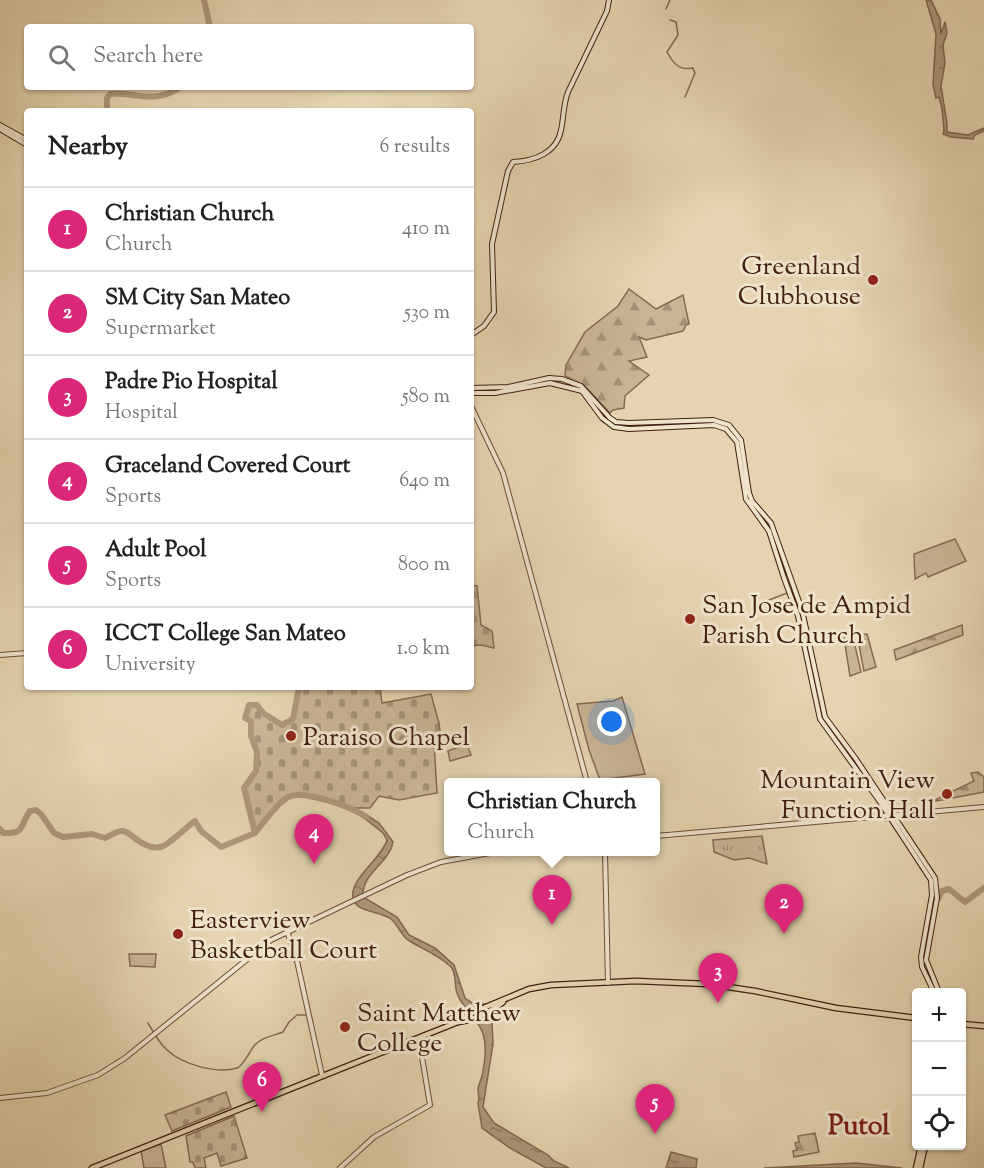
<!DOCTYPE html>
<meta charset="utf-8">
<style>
body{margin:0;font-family:"Sorts Mill Goudy",serif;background:#f2f2f2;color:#222}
.controls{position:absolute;right:18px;bottom:18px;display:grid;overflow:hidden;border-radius:6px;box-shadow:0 2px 4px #0004}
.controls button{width:54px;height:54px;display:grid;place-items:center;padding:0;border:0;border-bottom:2px solid #e0e0e0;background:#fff;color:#222;font:30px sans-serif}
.you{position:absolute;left:612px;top:722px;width:21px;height:21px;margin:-15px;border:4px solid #fff;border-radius:50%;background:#1a73e8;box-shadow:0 0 0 9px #1a73e833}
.badge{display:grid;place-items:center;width:39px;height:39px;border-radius:50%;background:#db2777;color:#fff;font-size:20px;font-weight:700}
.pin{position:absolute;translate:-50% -50px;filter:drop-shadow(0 2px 3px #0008)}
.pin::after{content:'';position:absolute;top:32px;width:21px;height:18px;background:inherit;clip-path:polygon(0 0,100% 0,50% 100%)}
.popup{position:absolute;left:444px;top:778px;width:216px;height:78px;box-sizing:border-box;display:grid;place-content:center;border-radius:6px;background:#fff;filter:drop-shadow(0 2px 4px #0005);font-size:20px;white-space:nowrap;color:#767676}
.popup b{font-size:22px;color:#222}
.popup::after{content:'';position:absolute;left:50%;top:100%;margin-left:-12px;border:12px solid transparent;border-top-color:#fff}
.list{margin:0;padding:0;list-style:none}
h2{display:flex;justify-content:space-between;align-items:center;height:78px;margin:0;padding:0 24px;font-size:26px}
h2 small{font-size:20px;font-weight:400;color:#767676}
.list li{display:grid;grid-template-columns:39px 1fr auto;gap:18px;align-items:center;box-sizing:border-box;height:84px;padding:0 24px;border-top:2px solid #e0e0e0}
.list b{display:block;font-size:22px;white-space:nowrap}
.list p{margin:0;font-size:20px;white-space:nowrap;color:#767676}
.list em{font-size:20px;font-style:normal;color:#767676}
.icon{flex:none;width:33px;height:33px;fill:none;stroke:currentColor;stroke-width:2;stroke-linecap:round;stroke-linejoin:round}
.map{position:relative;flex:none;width:984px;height:1168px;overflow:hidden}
.search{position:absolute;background:#fff;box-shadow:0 2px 4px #0004;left:24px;top:24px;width:450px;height:66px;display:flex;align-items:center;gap:15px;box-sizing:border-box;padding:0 21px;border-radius:6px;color:#767676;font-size:22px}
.panel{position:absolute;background:#fff;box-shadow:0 2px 4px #0004;left:24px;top:108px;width:450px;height:582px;border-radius:6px}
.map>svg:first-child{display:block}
</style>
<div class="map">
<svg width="984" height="1168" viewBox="0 0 984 1168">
<defs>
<pattern id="forest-firs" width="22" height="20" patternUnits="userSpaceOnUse" patternTransform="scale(1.5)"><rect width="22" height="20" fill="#c9b594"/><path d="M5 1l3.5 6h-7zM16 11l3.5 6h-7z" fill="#a59377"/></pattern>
<pattern id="cemetery-stones" width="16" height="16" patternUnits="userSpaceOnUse" patternTransform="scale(1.5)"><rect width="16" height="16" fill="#c9b594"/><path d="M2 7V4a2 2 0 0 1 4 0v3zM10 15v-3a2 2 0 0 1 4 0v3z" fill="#a59377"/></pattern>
<pattern id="park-tufts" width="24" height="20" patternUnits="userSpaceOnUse" patternTransform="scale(1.5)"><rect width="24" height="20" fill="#c9b594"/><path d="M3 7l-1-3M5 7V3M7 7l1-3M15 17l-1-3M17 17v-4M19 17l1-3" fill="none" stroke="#a59377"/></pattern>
<pattern id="water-ripples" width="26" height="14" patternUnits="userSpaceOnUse" patternTransform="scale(1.5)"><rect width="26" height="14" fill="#ae9779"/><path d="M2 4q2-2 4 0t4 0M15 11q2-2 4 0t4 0" fill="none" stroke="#8f7b62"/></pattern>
</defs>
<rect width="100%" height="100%" fill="#e5d4af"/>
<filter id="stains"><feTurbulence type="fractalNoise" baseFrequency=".00333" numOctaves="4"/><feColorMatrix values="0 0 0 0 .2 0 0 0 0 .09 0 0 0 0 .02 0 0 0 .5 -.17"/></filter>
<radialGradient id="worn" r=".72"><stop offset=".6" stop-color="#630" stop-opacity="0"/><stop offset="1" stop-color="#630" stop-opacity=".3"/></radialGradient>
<path fill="#c9b594" stroke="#866a52" stroke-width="1.5" d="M 955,539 L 966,561 L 928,577 L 926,573 L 915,579 L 914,554 Z
M 867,634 L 876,667 L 864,671 L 857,635 Z
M 853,637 L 861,672 L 850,676 L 844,638 Z
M 622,697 L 645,774 L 600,780 L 589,750 L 577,704 L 613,701 Z
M 129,954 L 156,954 L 155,967 L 130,966 Z
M 161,1144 L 166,1168 L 144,1168 L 141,1151 Z"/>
<path fill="url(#forest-firs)" stroke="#866a52" stroke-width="1.5" d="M 629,289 L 656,309 L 683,295 L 689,324 L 686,325 L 683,331 L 646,340 L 639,337 L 647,357 L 629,361 L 649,375 L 625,396 L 624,408 L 613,410 L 610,413 L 584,385 L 565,376 L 566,365 L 585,332 L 618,306 Z
M 962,625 L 963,635 L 896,660 L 894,650 Z
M 978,772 L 984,777 L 984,792 L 931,802 L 974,781 L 971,773 Z
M 815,1133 L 819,1152 L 794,1157 L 793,1151 L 797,1150 L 795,1143 L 799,1142 L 798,1136 Z"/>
<path fill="url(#cemetery-stones)" stroke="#866a52" stroke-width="1.5" d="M 471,585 L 477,586 L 481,625 L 492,631 L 494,648 L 481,645 L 471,646 Z
M 299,687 L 380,687 L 382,703 L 431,694 L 439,723 L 441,741 L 434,742 L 437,793 L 399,800 L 379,796 L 370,808 L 352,808 L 297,795 L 281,800 L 255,833 L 244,788 L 256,771 L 257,752 L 251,736 L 251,721 L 245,718 L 249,705 L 257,705 L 263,713 L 282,725 L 293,719 Z
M 226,1092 L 231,1107 L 172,1131 L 165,1115 Z
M 234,1116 L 247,1158 L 221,1166 L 217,1153 L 204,1158 L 206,1168 L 195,1168 L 193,1162 L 190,1162 L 186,1136 Z"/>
<path fill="url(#park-tufts)" stroke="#866a52" stroke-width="1.5" d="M 467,744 L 471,755 L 450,761 L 448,751 Z
M 762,836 L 767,864 L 749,858 L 734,860 L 714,852 L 713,840 Z"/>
<path fill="url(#water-ripples)" stroke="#83674f" stroke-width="1.5" d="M 926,0 L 931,0 L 940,19 L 941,34 L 945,22 L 947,33 L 943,45 L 945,63 L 941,86 L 947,123 L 947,132 L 968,135 L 984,128 L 984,131 L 975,135 L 973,139 L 951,137 L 943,134 L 944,130 L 942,109 L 939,97 L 936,98 L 933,85 L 936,34 Z
M 362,812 L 379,823 L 393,842 C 390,863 361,873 363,897 L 397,917 L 409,935 L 435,948 L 454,965 L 465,998 L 474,1004 L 486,1004 L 492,1022 L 493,1044 L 483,1107 L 494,1123 L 548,1155 L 554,1161 L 569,1168 L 546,1168 L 510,1148 L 482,1128 L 478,1103 C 480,1097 478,1095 478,1089 C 478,1085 481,1081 482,1076 C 485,1062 488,1040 480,1027 C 473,1015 461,1006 457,993 C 454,985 457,974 451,967 C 439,955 422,949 408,940 C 401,935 398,925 391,919 C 381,911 356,913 353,898 C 349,879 383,857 387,840 L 383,833 L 358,813 Z
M 671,1152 L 697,1159 L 696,1168 L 666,1168 Z
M 856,1163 L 902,1168 L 764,1168 Z"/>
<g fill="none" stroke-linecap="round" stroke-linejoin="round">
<path stroke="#83674f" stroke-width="1.5" d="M 666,9 L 670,0
M 670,20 L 676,22 L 678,35 L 667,52 C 673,63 679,71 693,68 L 695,73 L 685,97
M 755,609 L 764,602 L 787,593
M 148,1023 C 153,1032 159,1043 167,1050 C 183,1065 217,1074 237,1068 C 242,1067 250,1051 254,1046 C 261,1037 273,1036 283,1032 L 289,1022 L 297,1015 L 307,1015"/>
<path stroke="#ae9779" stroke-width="6" d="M 204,0 L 210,27
M 107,111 L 107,98 L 110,94 C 136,92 155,105 180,87
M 274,810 C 280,802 287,795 297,795 C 313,794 353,807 366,817
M 0,829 L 3,833 C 26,834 19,826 30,811 L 36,810 L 41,814 L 54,833 L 63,837 L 92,834 L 105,838 C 110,836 117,830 123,831 C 131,832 144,851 161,847 C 169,845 186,827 195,821 L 201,831 L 221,847 L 255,833 L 271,813
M 255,833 L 244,788 L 256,771 L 257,752 L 251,736 L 251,721 L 245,718 L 249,705 L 257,705 L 263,713 L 282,725 L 293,719 L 299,687
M 938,899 L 942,891 L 949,889 L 965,902 L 984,888"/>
<defs>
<path id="tertiary" d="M 471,406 L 503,473 L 587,782
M 0,655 L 27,653
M 656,836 L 984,807
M 605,852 L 608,983
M 287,931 L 297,961 L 322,1075
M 0,1098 L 47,1093 L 98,1075 L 125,1058 L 271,940 L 407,875 L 441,862 L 495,852
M 340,1168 L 374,1137 L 430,1105 L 419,1039"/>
<path id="secondary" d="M 0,125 L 27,140
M 0,129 L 27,145
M 471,335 L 484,326 L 494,312 L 492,244 L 508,171 L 513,162 C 534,161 557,153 561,130 C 564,117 563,105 568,92 L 607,11 L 609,0
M 471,388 L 508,387 L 549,378 L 562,379 L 581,386 L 610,418 L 616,422 L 629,423 L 713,420 L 729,425 L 741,440 L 749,493 L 752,501 L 771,523 L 802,610 L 825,717 L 856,759 L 935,878 L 937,898 L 926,960 L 939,992
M 471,393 L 495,393 L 550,383 L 582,391 L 602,418 L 614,427 L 629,429 L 714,425 L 726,429 L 737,442 L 746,499 L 769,531 L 784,578 L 798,616 L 820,719 L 878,799 L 931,880 L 932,895 L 921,957 L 922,967 L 934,992"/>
<path id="primary" d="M 458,1022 L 469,1014 L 529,989 L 551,985 L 636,981 L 708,984 L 755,991 L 836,1008 L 916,1018
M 962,1024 L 984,1026
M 92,1168 L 458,1022 C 474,1020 491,1012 503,1002
M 916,1168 L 921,1146
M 920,1168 L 925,1146"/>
</defs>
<use href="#tertiary" stroke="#6b4d38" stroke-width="6"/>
<use href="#secondary" stroke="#422011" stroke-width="6"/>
<use href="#primary" stroke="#422011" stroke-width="7"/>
<use href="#tertiary" stroke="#eee3cb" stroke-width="4"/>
<use href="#secondary" stroke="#eee3cb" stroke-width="4"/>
<use href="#primary" stroke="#e5d4af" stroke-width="4.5"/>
</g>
<g fill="#8f2418" stroke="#eee3cb" stroke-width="2">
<circle cx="873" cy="280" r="6"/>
<circle cx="690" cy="619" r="6"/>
<circle cx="291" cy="736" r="6"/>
<circle cx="947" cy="794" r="6"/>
<circle cx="178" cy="934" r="6"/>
<circle cx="345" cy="1027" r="6"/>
</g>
<g text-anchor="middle" stroke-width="6" stroke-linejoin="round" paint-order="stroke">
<g font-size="26" fill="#422011" stroke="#eee3cb" text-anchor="start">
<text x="861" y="274" text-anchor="end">Greenland<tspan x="861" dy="30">Clubhouse</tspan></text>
<text x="702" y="613">San Jose de Ampid<tspan x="702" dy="30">Parish Church</tspan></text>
<text x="303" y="745">Paraiso Chapel</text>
<text x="935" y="788" text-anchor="end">Mountain View<tspan x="935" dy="30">Function Hall</tspan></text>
<text x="190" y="928">Easterview<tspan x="190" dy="30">Basketball Court</tspan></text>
<text x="357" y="1021">Saint Matthew<tspan x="357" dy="30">College</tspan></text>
</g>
<g font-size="27" font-weight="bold" fill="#7a1f14" stroke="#eee3cb">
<text x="859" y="1134">Putol</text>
</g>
</g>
<rect width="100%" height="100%" filter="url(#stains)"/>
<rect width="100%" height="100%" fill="url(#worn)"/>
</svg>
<div class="controls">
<button>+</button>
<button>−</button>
<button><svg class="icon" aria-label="locate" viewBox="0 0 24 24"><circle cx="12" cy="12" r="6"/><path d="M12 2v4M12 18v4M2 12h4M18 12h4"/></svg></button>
</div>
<div class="you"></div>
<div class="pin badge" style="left:552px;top:925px">1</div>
<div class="popup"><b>Christian Church</b>Church</div>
<div class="pin badge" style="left:784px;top:934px">2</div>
<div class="pin badge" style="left:718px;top:1003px">3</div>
<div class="pin badge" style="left:314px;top:864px">4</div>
<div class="pin badge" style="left:655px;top:1134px">5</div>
<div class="pin badge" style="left:262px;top:1112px">6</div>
<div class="search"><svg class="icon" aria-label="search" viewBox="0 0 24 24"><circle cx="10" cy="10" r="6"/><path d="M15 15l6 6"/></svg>Search here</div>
<section class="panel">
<h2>Nearby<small>6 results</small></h2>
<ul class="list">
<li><span class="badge">1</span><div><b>Christian Church</b><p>Church</p></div><em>410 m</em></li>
<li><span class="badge">2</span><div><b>SM City San Mateo</b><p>Supermarket</p></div><em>530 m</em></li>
<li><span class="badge">3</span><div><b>Padre Pio Hospital</b><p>Hospital</p></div><em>580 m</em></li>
<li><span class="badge">4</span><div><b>Graceland Covered Court</b><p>Sports</p></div><em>640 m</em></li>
<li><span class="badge">5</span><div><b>Adult Pool</b><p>Sports</p></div><em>800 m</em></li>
<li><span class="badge">6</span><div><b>ICCT College San Mateo</b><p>University</p></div><em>1.0 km</em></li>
</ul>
</section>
</div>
